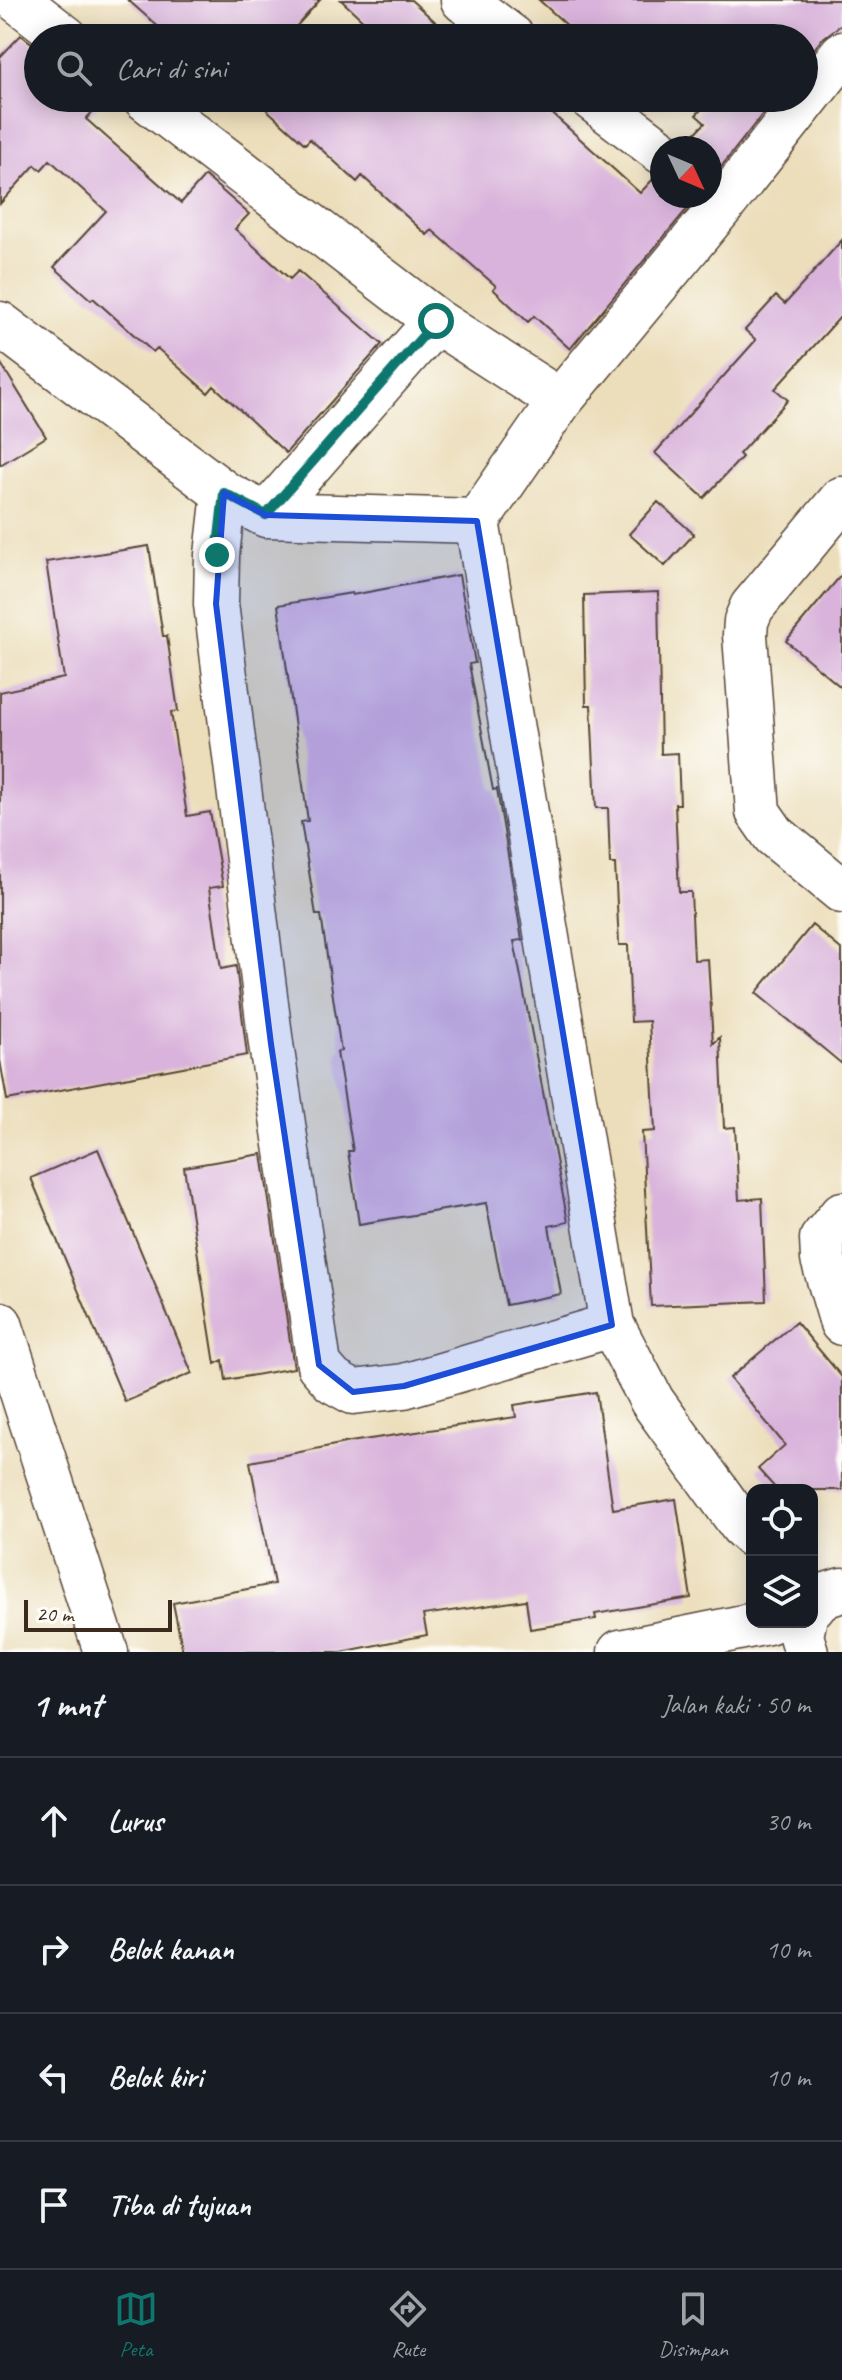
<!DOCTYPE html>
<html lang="id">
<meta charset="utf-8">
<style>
body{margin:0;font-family:Caveat,sans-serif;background:#242831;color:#f1f3f6}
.controls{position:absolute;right:24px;bottom:24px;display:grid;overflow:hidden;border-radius:16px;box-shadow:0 4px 20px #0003}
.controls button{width:72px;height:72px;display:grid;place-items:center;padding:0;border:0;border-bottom:2px solid #363941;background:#171b24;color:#f1f3f6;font:40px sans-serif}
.compass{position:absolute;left:650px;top:136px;width:72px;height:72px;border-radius:50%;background:#171b24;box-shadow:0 4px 20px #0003;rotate:134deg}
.scale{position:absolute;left:24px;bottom:20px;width:148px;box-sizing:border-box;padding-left:8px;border:4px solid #3b2a1e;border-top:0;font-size:22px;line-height:28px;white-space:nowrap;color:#3b2a1e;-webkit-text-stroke:6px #fdfcf7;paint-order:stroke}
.stop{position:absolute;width:24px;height:24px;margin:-18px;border:6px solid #0f766e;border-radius:50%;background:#fff}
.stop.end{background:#0f766e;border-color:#fff;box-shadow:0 2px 8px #0008}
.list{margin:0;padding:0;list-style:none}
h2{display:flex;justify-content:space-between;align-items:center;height:104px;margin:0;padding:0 32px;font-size:34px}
h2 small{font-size:26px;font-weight:400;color:#9ea1a6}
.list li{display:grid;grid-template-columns:52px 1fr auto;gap:24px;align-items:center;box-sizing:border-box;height:128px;padding:0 32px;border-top:2px solid #363941}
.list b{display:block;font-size:30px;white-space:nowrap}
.list em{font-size:26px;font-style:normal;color:#9ea1a6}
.icon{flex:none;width:44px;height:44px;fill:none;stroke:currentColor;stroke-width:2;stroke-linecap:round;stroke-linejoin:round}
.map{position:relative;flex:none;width:842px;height:1652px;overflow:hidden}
.search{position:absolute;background:#171b24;box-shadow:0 4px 20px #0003;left:24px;right:24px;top:24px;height:88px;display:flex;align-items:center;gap:20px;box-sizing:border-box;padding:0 28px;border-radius:44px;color:#9ea1a6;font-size:30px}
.sheet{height:616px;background:#171b24}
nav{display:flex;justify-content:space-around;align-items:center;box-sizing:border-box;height:112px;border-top:2px solid #363941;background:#171b24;font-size:22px;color:#9ea1a6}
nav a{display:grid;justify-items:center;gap:4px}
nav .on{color:#0f766e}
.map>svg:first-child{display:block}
</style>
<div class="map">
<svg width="842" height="1652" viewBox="0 0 842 1652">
<rect width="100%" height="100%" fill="#fdfcf7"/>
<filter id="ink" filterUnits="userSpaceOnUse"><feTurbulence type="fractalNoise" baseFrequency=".0125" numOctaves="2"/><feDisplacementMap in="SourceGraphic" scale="16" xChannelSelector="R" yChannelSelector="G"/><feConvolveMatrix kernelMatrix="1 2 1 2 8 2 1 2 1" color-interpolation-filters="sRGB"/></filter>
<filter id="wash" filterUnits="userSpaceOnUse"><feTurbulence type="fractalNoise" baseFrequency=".006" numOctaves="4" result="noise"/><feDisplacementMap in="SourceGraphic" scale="32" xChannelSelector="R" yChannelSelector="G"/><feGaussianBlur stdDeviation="1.8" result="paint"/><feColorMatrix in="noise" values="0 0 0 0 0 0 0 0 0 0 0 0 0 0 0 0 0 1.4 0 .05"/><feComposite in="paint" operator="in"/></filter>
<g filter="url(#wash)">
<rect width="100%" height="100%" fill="#ecdebb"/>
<g id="blocks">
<path fill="#d9b3db" d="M 128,0 L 320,0 L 286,38 L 171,38 Z
M 341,0 L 411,0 L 450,35 L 448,38 L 382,38 Z
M 539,0 L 842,0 L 842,24 L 822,39 L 804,62 L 804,38 L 581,38 Z
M 21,35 L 38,48 L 38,98 L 105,98 L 86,119 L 181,203 L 205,176 L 249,214 L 235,229 L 290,279 L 298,271 L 382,344 L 286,453 L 214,386 L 208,393 L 157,348 L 153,352 L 93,298 L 91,300 L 54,267 L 106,211 L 50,160 L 41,170 L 35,165 L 0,204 L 0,57 Z
M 238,98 L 321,98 L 329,105 L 336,98 L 535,98 L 640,193 L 656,176 L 662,176 L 662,196 L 698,196 L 570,349 L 534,316 L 528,322 L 493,289 L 496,286 L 432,230 L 427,235 L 362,176 L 357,182 L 310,139 L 305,144 L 255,99 L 247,106 Z
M 712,98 L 775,98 L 710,181 L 710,148 L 686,148 L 685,144 L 705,123 L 696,115 Z
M 842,240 L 842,315 L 775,389 L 788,400 L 739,454 L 742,457 L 704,498 L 655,453 L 756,340 L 745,330 L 776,296 L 785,304 Z
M 0,362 L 46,437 L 0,465 Z
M 658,502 L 694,534 L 665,566 L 629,534 Z
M 149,546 L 163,636 L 167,636 L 178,711 L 171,712 L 187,816 L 210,812 L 223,886 L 209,888 L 221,969 L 236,966 L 247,1055 L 7,1100 L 0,1060 L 0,692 L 64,678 L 46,562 Z
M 842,574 L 842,688 L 786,641 Z
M 459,575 L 475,663 L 469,664 L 493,790 L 497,789 L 522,940 L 514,941 L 568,1222 L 549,1226 L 561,1294 L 506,1305 L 486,1203 L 359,1224 L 348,1151 L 353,1151 L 337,1052 L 341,1051 L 321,915 L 316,915 L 301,822 L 308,821 L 278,605 L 352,593 L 352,595 Z
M 658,592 L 661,754 L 678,753 L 680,804 L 675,804 L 679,892 L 691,892 L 694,960 L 708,959 L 713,1044 L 720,1037 L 724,1128 L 735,1127 L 739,1200 L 762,1198 L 766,1301 L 651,1306 L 642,1132 L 655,1131 L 649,1021 L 631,1022 L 628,945 L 619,945 L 615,864 L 610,864 L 608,808 L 596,808 L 591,705 L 586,705 L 584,595 Z
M 812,925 L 842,950 L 842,1064 L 756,993 Z
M 98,1149 L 192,1373 L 125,1402 L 31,1178 Z
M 262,1154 L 294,1368 L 226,1380 L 223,1360 L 215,1364 L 184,1167 Z
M 796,1322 L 842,1377 L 842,1490 L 777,1490 L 758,1469 L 785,1445 L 730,1378 Z
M 596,1392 L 613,1509 L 676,1499 L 691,1598 L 595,1614 L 596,1619 L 530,1629 L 526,1600 L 423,1615 L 427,1635 L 341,1652 L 183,1652 L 173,1603 L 274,1584 L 250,1462 L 350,1442 L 516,1417 L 514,1405 Z"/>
</g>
</g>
<g filter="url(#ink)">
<use href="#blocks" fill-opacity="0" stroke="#564536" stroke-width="2"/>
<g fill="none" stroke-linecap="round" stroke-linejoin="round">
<defs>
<path id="street" d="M 17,0 L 66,38
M 463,0 L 513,38
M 145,98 L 436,321 L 560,401
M 591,98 L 662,152
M 0,324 L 224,493 L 266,515 L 477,521 L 560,401 L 726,201 L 842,54
M 224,493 L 217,555 L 216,604 L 271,1044 L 319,1365 L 333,1381 L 353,1392 L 404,1386 L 612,1325
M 842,499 L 752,607 L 746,621 L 745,635 L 758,812 L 774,835 L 842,891
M 266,515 L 436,321
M 477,521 L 612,1325 L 652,1401 L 742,1526 L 752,1535
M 842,1214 L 822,1239 L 823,1259 L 842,1323
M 0,1324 L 106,1652
M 812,1607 L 820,1597 L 842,1590
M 804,1622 L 801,1636 L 806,1652
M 620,1652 L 768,1622"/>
</defs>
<use href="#street" stroke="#564536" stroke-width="47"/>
<use href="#street" stroke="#fff" stroke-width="44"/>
</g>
</g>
<g fill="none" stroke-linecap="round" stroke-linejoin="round" filter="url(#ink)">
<path stroke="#0f766e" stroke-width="10" d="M 217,555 L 224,493 L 266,515 L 436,321"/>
</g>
<path fill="#1d4ed8" fill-opacity="0.2" stroke="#1d4ed8" stroke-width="6" stroke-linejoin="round" d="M 224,493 L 266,515 L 477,521 L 612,1325 L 404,1386 L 353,1392 L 319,1365 L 271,1044 L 216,604 Z"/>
</svg>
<div class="controls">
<button><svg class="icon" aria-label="locate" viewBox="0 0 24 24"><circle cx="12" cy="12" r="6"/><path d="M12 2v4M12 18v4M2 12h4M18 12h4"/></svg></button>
<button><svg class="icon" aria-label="layers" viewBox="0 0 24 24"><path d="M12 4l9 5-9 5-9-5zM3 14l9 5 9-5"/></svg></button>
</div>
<svg class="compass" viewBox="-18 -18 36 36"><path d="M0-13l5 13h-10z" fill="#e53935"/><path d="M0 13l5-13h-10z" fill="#9ea1a6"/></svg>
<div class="scale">20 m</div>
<div class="stop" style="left:436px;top:321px"></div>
<div class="stop end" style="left:217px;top:555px"></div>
<div class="search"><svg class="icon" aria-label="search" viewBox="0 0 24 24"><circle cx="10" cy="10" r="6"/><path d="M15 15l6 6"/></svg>Cari di sini</div>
</div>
<section class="sheet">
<h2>1 mnt<small>Jalan kaki · 50 m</small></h2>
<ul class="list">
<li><svg class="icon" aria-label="ahead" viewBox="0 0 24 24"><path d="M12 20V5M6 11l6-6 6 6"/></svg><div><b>Lurus</b></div><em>30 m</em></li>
<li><svg class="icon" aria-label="right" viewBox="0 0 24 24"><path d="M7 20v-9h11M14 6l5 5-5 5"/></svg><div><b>Belok kanan</b></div><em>10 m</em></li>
<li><svg class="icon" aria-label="left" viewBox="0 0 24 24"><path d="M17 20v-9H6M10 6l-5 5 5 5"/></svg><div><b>Belok kiri</b></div><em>10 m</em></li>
<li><svg class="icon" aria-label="arrive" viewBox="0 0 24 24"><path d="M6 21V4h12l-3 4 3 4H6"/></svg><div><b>Tiba di tujuan</b></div></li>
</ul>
</section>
<nav>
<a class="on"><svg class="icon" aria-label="map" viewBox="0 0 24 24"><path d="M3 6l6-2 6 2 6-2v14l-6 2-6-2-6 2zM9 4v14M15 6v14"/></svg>Peta</a>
<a><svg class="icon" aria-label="directions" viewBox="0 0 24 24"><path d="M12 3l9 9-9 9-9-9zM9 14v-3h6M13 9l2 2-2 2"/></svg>Rute</a>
<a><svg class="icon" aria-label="saved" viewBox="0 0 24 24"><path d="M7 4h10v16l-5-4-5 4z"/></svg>Disimpan</a>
</nav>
